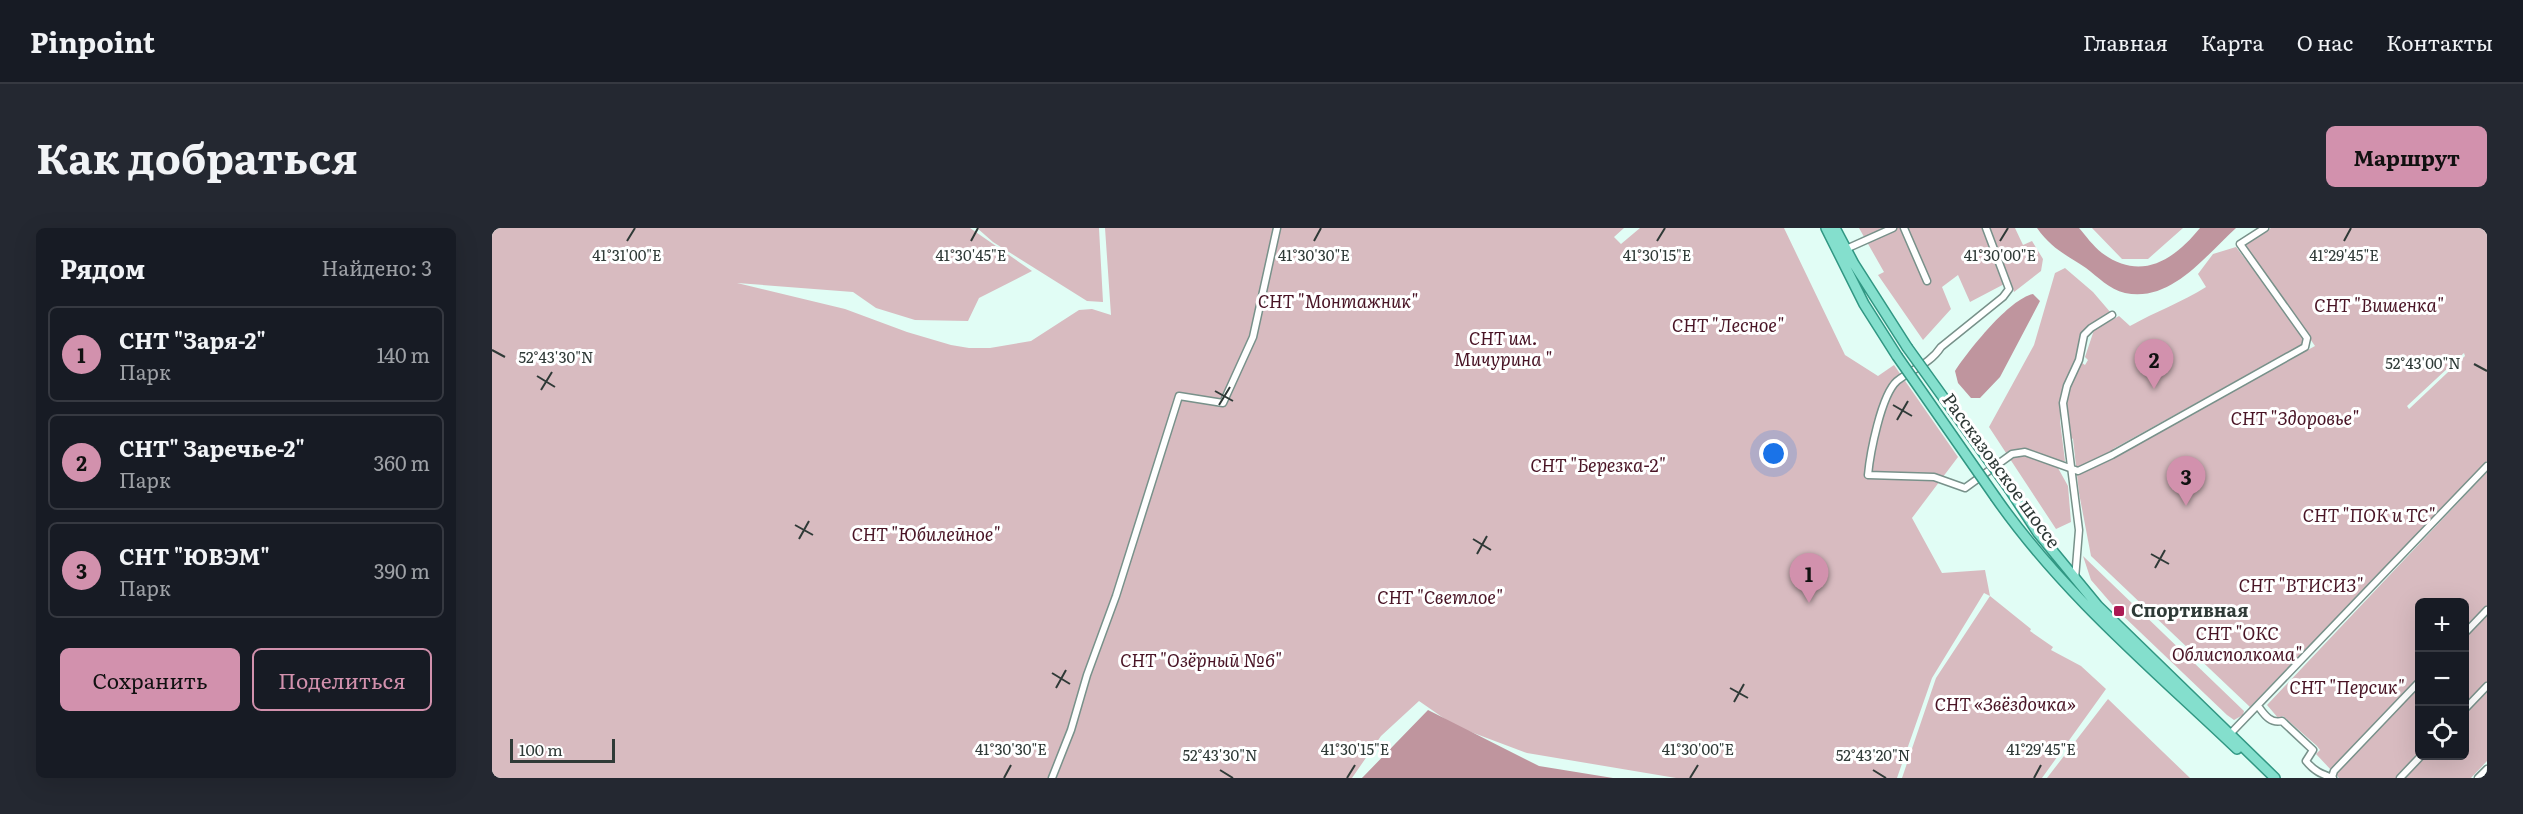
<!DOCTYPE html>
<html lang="ru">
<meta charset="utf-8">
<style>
body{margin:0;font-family:Literata,serif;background:#242831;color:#f1f3f6}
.controls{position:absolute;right:18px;bottom:18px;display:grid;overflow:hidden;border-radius:9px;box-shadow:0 6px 24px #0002}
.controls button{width:54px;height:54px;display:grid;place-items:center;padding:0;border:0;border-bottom:2px solid #363941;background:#171b24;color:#f1f3f6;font:30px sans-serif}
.scale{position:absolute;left:18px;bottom:15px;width:105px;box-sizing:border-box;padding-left:6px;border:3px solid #2f3a37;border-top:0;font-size:16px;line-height:21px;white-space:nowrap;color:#2f3a37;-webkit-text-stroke:4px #fff;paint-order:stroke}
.you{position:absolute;left:1282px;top:226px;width:21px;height:21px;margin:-15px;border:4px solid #fff;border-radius:50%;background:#1a73e8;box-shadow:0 0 0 9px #1a73e833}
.badge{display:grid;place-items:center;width:39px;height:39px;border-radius:50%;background:#d291ad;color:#111;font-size:20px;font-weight:700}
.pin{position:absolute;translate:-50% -50px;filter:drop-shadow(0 2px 3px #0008)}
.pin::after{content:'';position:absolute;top:32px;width:21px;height:18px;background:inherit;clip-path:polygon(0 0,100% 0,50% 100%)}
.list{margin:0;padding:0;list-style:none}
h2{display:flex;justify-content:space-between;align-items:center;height:78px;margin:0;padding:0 24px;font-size:26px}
h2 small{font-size:20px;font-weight:400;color:#9ea1a6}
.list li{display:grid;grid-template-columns:39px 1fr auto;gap:18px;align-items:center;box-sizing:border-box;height:96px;margin:0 12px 12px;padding:0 12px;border:2px solid #363941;border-radius:9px}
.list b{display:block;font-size:22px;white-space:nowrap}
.list p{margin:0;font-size:20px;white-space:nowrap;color:#9ea1a6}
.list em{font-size:20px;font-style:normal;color:#9ea1a6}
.actions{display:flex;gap:12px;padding:18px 24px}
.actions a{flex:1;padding:14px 0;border:2px solid #d291ad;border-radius:9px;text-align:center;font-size:21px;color:#d291ad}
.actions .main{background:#d291ad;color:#111}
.icon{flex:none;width:33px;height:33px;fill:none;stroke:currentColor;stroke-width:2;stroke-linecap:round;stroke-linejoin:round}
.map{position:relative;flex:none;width:1995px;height:550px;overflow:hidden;border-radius:9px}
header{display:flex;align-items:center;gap:36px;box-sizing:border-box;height:84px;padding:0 30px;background:#171b24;border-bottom:2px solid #363941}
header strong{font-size:28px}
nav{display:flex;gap:33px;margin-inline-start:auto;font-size:21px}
.intro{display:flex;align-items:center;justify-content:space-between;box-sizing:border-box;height:144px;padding:0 36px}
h1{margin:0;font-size:42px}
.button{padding:15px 27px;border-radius:9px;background:#d291ad;color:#111;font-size:21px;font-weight:700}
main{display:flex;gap:36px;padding:0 36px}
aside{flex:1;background:#171b24;border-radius:9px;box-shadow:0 6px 24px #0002}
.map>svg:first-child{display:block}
</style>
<header>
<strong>Pinpoint</strong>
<nav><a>Главная</a><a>Карта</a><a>О нас</a><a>Контакты</a></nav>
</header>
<div class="intro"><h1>Как добраться</h1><a class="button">Маршрут</a></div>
<main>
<aside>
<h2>Рядом<small>Найдено: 3</small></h2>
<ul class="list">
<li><span class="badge">1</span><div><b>СНТ &quot;Заря-2&quot;</b><p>Парк</p></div><em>140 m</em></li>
<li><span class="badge">2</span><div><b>СНТ&quot; Заречье-2&quot;</b><p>Парк</p></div><em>360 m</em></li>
<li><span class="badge">3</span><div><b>СНТ &quot;ЮВЭМ&quot;</b><p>Парк</p></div><em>390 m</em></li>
</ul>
<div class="actions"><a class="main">Сохранить</a><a>Поделиться</a></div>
</aside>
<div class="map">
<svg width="1995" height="550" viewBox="0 0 1995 550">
<rect width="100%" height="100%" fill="#e1fdf5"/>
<path fill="#d8bbc0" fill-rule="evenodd" d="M 0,0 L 478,0 L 540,43 L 487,70 L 476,93 L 423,92 L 384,80 L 361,64 L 245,55 L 353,81 L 415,104 L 459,117 L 477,120 L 498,120 L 539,113 L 587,82 L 600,81 L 619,87 L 613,0 L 1132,0 L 1122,9 L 1129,16 L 1148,0 L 1292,0 L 1353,127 L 1386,148 L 1402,137 L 1466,229 L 1420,290 L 1450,345 L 1493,342 L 1498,368 L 1539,401 L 1538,403 L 1561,419 L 1559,422 L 1589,438 L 1614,461 L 1550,550 L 1410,550 L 1444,450 L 1498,368 L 1492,365 L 1440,450 L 1405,550 L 1184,550 L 1035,525 L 963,498 L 927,473 L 889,508 L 860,550 L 0,550 Z
M 485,0 L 607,0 L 611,74 L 595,73 L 501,14 Z
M 1367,0 L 1523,0 L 1531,17 L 1540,13 L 1551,31 L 1549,43 L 1522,64 L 1518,53 L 1478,74 L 1466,47 L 1450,59 L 1459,81 L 1431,112 L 1386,47 L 1392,44 Z
M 1600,0 L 1691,0 L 1656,31 L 1630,31 Z
M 1779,0 L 1995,0 L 1995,233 L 1758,479 L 1599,328 L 1587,265 L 1581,211 L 1578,209 L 1574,177 L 1576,167 L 1569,164 L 1568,193 L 1573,233 L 1562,239 L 1566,240 L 1576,258 L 1579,294 L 1564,301 L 1497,199 L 1542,117 L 1563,45 L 1573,40 L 1601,64 L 1619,85 C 1590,101 1589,98 1584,131 L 1593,137 L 1596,132 L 1593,129 L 1602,102 L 1627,88 L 1638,98 C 1663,84 1690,74 1714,59 L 1706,46 L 1721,26 L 1744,19 L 1813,109 L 1811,116 L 1621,221 L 1625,228 L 1823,118 L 1754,18 L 1756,15 ZM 1972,125 L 1973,128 L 1917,181 L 1915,178 Z
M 1995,244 L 1995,380 L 1973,404 L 1972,374 L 1928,374 L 1927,451 L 1840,543 L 1824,526 L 1828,522 L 1825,518 L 1791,488 L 1787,491 L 1775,477 Z
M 1591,328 L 1752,483 L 1751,487 L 1742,492 L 1735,487 L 1625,382 L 1599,352 Z
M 1995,387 L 1995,533 L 1979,550 L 1847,550 L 1843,546 L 1927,456 L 1928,528 L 1972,528 L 1973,410 Z
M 1616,471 L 1698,550 L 1555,550 Z"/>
<path fill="#bf959e" d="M 1545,0 L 1587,0 C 1594,8 1601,18 1610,25 C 1649,54 1682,32 1708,0 L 1744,0 C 1714,27 1679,75 1633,65 C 1617,61 1606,49 1594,40 C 1573,26 1560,21 1545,0 Z
M 1541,66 L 1548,73 L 1508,149 L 1488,170 L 1479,170 L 1466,155 L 1463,143 C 1477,122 1517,71 1541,66 Z
M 936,482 L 1047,538 L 1121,550 L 870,550 Z"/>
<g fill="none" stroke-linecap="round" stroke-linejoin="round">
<defs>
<path id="street" d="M 1412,0 L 1435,53
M 1494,0 L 1517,61 L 1511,69 L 1449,119 C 1438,136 1420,141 1405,153 C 1389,167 1378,226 1376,247 L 1442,249 L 1473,260 L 1520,226 L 1533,224 L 1586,243 L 1620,227 L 1813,119 L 1815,110 L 1748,16 L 1773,0
M 1354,21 L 1401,0
M 1583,351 L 1587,302 L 1571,175 L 1575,158 L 1587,132 L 1592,107 L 1599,100 L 1620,87
M 1972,406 L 1995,382
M 1766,478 C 1772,486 1778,496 1790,493 L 1821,522 L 1814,533 C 1822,543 1829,546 1841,550
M 1972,482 L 1995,458
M 1738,506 L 1995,238
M 1840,549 L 1842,543 L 1928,453
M 560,550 L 579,502 L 595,447 L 624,368 L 687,168 L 731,175 L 761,109 L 785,0
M 1908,550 L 1929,528
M 1986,550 L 1995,541"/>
<path id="primary" d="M 1334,0 L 1372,76 L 1405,128
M 1343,0 L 1362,36 L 1415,119
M 1518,262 L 1546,305 L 1606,378 L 1783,550
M 1504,270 C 1571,366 1661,441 1745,521"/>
</defs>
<use href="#street" stroke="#78918a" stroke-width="9"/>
<use href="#primary" stroke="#319783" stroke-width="12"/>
<use href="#street" stroke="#fff" stroke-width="6"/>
<use href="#primary" stroke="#84dfcd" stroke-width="9"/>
<defs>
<path id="primary-bridge" d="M 1415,119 L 1518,262
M 1405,128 L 1504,270"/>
</defs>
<use href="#primary-bridge" stroke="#319783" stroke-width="12" stroke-linecap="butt"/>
<use href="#primary-bridge" stroke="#84dfcd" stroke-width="9"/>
</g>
<path fill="none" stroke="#2f3a37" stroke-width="2" d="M 135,13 L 143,0M 479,13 L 486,0M 822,13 L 829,0M 1165,13 L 1173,0M 1508,13 L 1516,0M 1852,13 L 1859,0M 0,122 L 13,129M 1982,136 L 1995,143M 45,148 L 63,159M 49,162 L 60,144M 723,163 L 741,173M 727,177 L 738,159M 1401,177 L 1420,188M 1405,192 L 1416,173M 303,297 L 321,307M 307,311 L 317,293M 981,311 L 999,322M 985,326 L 995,308M 1659,326 L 1677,336M 1663,340 L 1673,322M 560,445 L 578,456M 564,460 L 574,442M 1238,460 L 1256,470M 1242,474 L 1252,456M 728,542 L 741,550M 1381,542 L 1394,550M 512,550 L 519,537M 855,550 L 863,537M 1198,550 L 1206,537M 1542,550 L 1549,537"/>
<rect fill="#ab1a53" stroke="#fff" stroke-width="2" x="1621" y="377" width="12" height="12" rx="3"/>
<g text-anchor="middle" stroke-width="6" stroke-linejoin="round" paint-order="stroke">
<g font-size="18" font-style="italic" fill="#491425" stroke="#fff">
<text x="846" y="80">СНТ "Монтажник"</text>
<text x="1887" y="84">СНТ "Вишенка"</text>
<text x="1236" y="104">СНТ "Лесное"</text>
<text x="1011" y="117">СНТ им.<tspan x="1011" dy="21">Мичурина "</tspan></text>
<text x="1803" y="197">СНТ "Здоровье"</text>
<text x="1106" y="244">СНТ "Березка-2"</text>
<text x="1877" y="294">СНТ "ПОК и ТС"</text>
<text x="434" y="313">СНТ "Юбилейное"</text>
<text x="1809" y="364">СНТ "ВТИСИЗ"</text>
<text x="948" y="376">СНТ "Светлое"</text>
<text x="1745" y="412">СНТ "ОКС<tspan x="1745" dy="21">Облисполкома"</tspan></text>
<text x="709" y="439">СНТ "Озёрный №6"</text>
<text x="1855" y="466">СНТ "Персик"</text>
<text x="1513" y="483">СНТ «Звёздочка»</text>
</g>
<g font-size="18" fill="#2f3a37" stroke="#fff">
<text transform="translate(1509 243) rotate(54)" y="6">Рассказовское шоссе</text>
</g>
<g font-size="18" font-weight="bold" fill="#2f3a37" stroke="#fff" text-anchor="start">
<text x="1639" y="389">Спортивная</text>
</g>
</g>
<g font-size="15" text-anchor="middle" fill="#2f3a37" stroke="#fff" stroke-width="6" stroke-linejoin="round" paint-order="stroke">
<text x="135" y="33">41°31'00"E</text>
<text x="479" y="33">41°30'45"E</text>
<text x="822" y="33">41°30'30"E</text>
<text x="1165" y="33">41°30'15"E</text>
<text x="1508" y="33">41°30'00"E</text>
<text x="1852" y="33">41°29'45"E</text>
<text x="64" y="135">52°43'30"N</text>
<text x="1931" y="141">52°43'00"N</text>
<text x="519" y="527">41°30'30"E</text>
<text x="863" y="527">41°30'15"E</text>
<text x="1206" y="527">41°30'00"E</text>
<text x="1549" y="527">41°29'45"E</text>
<text x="728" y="533">52°43'30"N</text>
<text x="1381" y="533">52°43'20"N</text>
</g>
</svg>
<div class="controls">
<button>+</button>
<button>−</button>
<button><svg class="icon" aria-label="locate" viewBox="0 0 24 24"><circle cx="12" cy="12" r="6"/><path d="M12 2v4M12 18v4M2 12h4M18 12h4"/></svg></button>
</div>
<div class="scale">100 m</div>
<div class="you"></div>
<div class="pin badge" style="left:1317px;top:375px">1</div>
<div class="pin badge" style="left:1662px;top:161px">2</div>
<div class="pin badge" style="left:1694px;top:278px">3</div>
</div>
</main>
